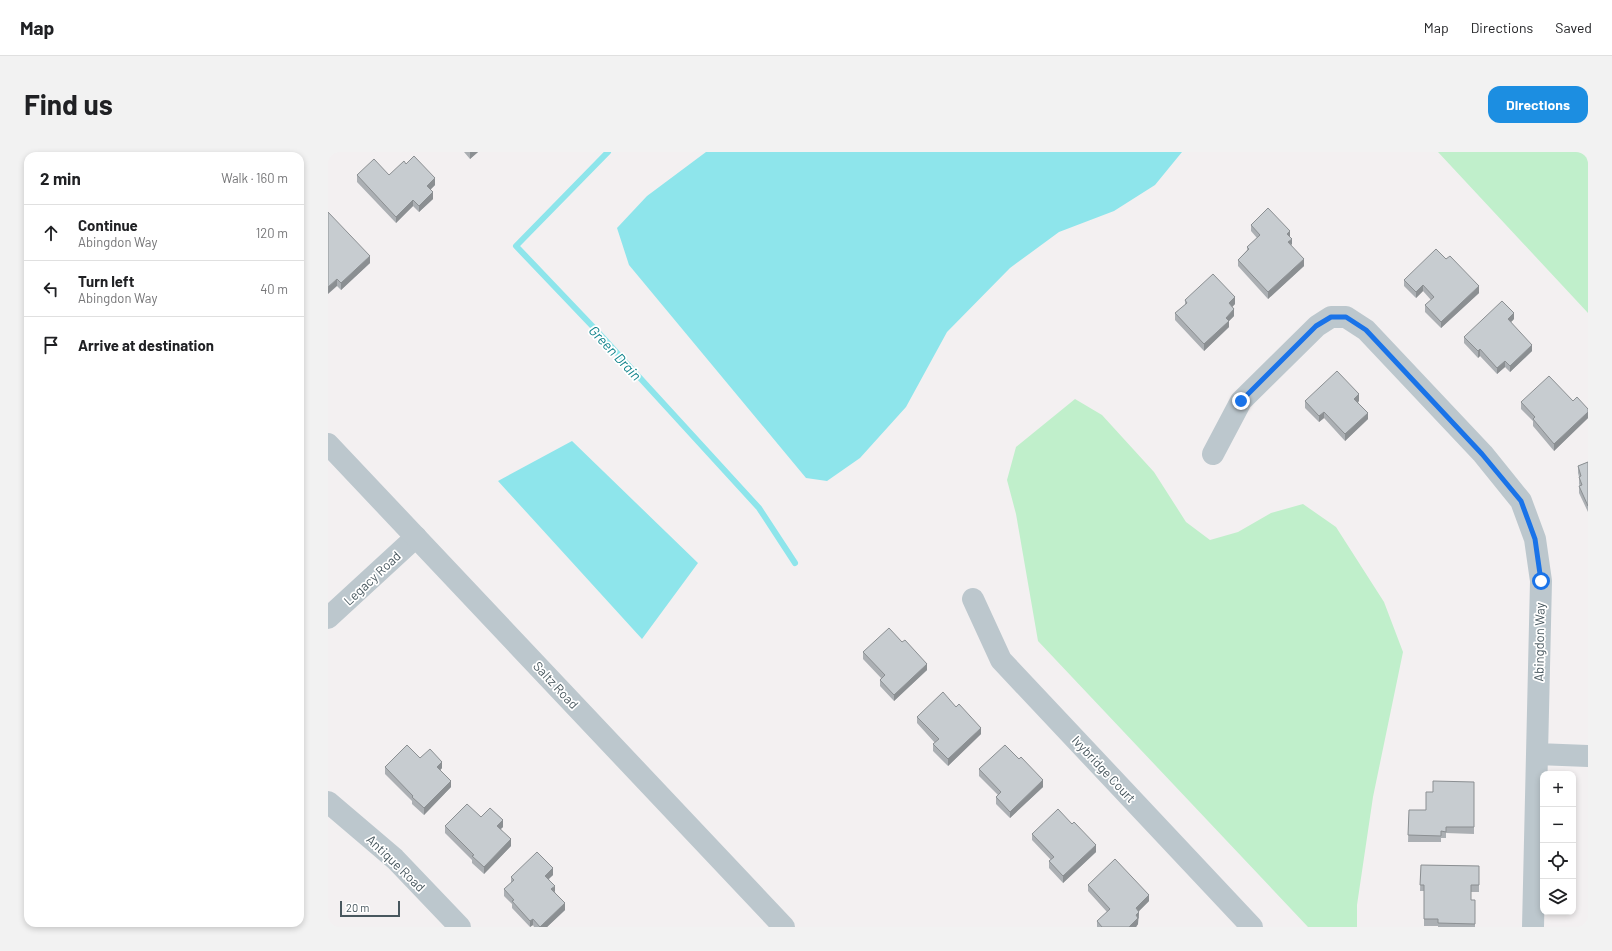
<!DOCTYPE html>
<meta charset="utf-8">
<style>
body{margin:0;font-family:Barlow,sans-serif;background:#f2f2f2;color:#202124}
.controls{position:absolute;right:12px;bottom:12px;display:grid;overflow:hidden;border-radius:8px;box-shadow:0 2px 6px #0003}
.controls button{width:36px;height:36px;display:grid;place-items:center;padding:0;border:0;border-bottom:1px solid #e0e0e0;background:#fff;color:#202124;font:20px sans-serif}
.scale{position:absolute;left:12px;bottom:10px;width:60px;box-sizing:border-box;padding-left:4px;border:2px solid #48575e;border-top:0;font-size:11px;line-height:14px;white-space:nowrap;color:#48575e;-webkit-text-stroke:3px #fff;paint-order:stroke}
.stop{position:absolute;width:12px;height:12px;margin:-9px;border:3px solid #1a73e8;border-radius:50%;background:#fff}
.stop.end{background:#1a73e8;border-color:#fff;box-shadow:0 1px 4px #0008}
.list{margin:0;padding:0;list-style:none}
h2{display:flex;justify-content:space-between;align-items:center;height:52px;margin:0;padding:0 16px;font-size:17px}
h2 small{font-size:13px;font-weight:400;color:#757577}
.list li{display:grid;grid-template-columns:26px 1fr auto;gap:12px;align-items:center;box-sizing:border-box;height:56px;padding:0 16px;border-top:1px solid #e0e0e0}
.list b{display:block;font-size:15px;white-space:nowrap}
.list p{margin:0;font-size:13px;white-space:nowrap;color:#757577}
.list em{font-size:13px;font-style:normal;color:#757577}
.icon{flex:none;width:22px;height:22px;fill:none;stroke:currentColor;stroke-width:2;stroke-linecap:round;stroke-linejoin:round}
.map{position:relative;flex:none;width:1260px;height:775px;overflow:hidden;border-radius:12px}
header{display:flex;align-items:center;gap:24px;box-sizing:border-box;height:56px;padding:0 20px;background:#fff;border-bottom:1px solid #e0e0e0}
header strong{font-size:19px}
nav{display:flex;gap:22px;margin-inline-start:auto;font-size:14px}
.intro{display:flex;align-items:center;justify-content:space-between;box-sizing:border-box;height:96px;padding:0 24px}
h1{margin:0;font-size:28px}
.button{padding:10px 18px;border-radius:12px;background:#1c8ee1;color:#fff;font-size:14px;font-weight:700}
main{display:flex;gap:24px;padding:0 24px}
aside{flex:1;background:#fff;border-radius:12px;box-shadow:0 2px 6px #0003}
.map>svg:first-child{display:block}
</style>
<header>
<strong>Map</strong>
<nav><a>Map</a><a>Directions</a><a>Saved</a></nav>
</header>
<div class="intro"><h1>Find us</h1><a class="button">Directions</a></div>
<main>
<aside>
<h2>2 min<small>Walk · 160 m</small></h2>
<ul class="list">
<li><svg class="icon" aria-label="ahead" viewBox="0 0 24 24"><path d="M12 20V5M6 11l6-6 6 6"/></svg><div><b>Continue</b><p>Abingdon Way</p></div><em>120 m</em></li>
<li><svg class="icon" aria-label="left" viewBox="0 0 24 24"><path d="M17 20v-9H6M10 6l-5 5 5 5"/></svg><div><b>Turn left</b><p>Abingdon Way</p></div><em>40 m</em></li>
<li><svg class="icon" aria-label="arrive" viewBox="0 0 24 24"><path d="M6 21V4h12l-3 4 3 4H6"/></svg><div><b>Arrive at destination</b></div></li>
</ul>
</aside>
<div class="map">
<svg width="1260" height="775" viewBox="0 0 1260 775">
<rect width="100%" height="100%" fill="#f3f0f1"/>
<path fill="#c0efcb" d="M 1110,0 L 1260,0 L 1260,161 Z
M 747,247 L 774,263 L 826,320 L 858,370 L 882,388 L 910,380 L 943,361 L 975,352 L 1008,375 L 1056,450 L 1075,500 L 1045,645 L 1029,753 L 1029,775 L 980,775 L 710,489 L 688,362 L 679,328 L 688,295 Z"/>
<path fill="#8ee5eb" d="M 378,0 L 854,0 L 827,33 L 786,59 L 731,80 L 682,116 L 619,180 L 578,255 L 532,306 L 499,329 L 478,326 L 301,113 L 289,76 L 319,44 Z
M 244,289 L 370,411 L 314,487 L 170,329 Z"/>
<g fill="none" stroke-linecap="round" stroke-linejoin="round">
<path stroke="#8ee5eb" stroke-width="6" d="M 280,0 L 188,94 L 269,179 L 431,356 L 467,411"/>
<path stroke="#bcc7cd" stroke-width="22" d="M 885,302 L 913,249 L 989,174 L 1003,165 L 1018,165 L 1038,178 L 1155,302 L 1193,349 L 1207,387 L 1213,429 L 1205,775
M 645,447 L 673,508 L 924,775
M 0,466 L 88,385
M 1209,602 L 1260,604
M 0,650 L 67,707 L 132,775"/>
<path stroke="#bcc7cd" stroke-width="22" d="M 0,292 L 456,775"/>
</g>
<path fill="#abafb3" d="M 136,0 L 150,0 L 142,7 Z
M 78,12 L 107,33 L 102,38 L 105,47 L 91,60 L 85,54 L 68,71 L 29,30 L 29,23 L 61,23 Z
M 0,60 L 42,111 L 13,138 L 9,134 Z
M 923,73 L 962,85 L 963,94 L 976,114 L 940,147 L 910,114 L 910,108 L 919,98 L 919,95 L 929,86 L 923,79 Z
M 1076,128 L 1151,141 L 1113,176 L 1097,160 L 1097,153 L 1103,148 L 1095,139 L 1088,146 L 1076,134 Z
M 857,148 L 907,152 L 904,155 L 906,164 L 901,169 L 901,175 L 876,199 L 847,168 L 847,161 L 857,153 Z
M 1186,167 L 1183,170 L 1204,199 L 1182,220 L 1177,215 L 1169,222 L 1152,204 L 1150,206 L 1136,191 L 1136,185 Z
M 977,249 L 1031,249 L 1030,250 L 1040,267 L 1017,289 L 996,266 L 991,270 L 977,256 Z
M 1245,249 L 1260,257 L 1260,266 L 1226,299 L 1205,274 L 1205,269 L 1193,257 L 1193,250 Z
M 1260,310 L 1260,360 L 1251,341 L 1251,334 L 1252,334 L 1251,332 L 1251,325 L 1250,321 L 1250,314 Z
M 535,500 L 599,518 L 566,549 L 552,534 L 552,528 L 553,526 L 535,507 Z
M 589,565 L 653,582 L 620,614 L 605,599 L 605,592 L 607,591 L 589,571 Z
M 92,606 L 114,616 L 112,618 L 123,635 L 96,663 L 84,652 L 84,649 L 57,622 L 57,615 Z
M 651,617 L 715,635 L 682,666 L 668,652 L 668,645 L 670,643 L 651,624 Z
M 1146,630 L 1146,682 L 1118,681 L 1118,686 L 1113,686 L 1113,690 L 1080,690 L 1081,658 L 1098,658 L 1105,640 Z
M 153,665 L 175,675 L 173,677 L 183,694 L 156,722 L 144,711 L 144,708 L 117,681 L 117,674 Z
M 704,682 L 768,700 L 735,731 L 721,716 L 721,709 L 723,708 L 704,688 Z
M 1093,713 L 1151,714 L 1151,740 L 1143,740 L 1143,748 L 1147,748 L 1147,775 L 1110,775 L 1110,774 L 1096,774 L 1096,739 L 1092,739 Z
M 225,723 L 221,727 L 227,740 L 237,758 L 219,775 L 206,775 L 205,773 L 202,775 L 184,756 L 184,752 L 176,744 L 176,737 L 183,731 L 183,725 Z
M 760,733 L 821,749 L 811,759 L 811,766 L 810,767 L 810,772 L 808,775 L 769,775 L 769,769 L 779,760 L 760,739 Z"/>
<path fill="#8b8f92" d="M 142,0 L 150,0 L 142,7 Z
M 107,26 L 107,33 L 99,41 L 99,34 Z
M 105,40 L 105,47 L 91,60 L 91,54 Z
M 85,48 L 85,54 L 68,71 L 68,65 Z
M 962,79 L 962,86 L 959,82 Z
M 964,87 L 964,93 L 960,90 Z
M 42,104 L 42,111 L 13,138 L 13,131 Z
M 976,107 L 976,114 L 940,147 L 940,140 Z
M 9,127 L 9,134 L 0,142 L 0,135 Z
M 1095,133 L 1095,139 L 1088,146 L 1088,140 Z
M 1151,134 L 1151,141 L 1113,176 L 1113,170 Z
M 907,145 L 907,152 L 901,158 L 901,151 Z
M 906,157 L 906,164 L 901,169 L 901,175 L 876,199 L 876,192 L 898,166 Z
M 1186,161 L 1186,167 L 1180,173 L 1180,167 Z
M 1204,193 L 1204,199 L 1182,220 L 1182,214 Z
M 1152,197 L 1152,204 L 1150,206 L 1150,199 Z
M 1177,209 L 1177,215 L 1169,222 L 1169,216 Z
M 1031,242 L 1031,249 L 1026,254 L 1026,247 Z
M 996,260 L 996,266 L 991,270 L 991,264 Z
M 1260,260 L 1260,266 L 1226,299 L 1226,292 Z
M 1040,261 L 1040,267 L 1017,289 L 1017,282 Z
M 599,512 L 599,518 L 566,549 L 566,543 Z
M 653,576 L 653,582 L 620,614 L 620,607 Z
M 114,610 L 114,616 L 109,622 L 109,615 Z
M 715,628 L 715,635 L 682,666 L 682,660 Z
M 123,629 L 123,635 L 96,663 L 96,656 Z
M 175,668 L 175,675 L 169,680 L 169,674 Z
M 183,687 L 183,694 L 156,722 L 156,715 Z
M 768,693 L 768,700 L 735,731 L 735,724 Z
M 225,716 L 225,723 L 217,730 L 217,724 Z
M 227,734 L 227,740 L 223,737 Z
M 821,743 L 821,749 L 808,762 L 808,756 Z
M 237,751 L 237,758 L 219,775 L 212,775 Z
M 811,760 L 810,772 L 808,775 L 801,775 L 808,763 Z
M 205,767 L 205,773 L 202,775 L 202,769 Z"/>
<path fill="#c7ccd0" stroke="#8b8f92" d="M 86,4 L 107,26 L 99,34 L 105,40 L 91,54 L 85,48 L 68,65 L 29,23 L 46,7 L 61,23 L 76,9 L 78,12 Z
M 940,56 L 962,79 L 959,82 L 964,87 L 960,90 L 976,107 L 940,140 L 910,108 L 921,97 L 919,95 L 932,83 L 923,73 Z
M 0,60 L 42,104 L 13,131 L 9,127 L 0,135 Z
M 1108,97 L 1118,107 L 1122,104 L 1151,134 L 1113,170 L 1097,153 L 1106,145 L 1095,133 L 1088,140 L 1076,128 Z
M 885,122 L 907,145 L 901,151 L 906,157 L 898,166 L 901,169 L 876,192 L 847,161 L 859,151 L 857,148 Z
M 1174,149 L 1186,161 L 1180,167 L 1204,193 L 1182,214 L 1177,209 L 1169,216 L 1152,197 L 1150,199 L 1136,185 Z
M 1009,219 L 1031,242 L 1026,247 L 1040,261 L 1017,282 L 996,260 L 991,264 L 977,249 Z
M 1221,224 L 1245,249 L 1249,245 L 1260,257 L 1260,260 L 1226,292 L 1205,267 L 1207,265 L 1193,250 Z
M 1260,310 L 1260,354 L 1251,334 L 1254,333 L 1251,325 L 1253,324 L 1250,314 Z
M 561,476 L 574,490 L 577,488 L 599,512 L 566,543 L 552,528 L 557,523 L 535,500 Z
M 615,540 L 628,555 L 631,552 L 653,576 L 620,607 L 605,592 L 611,587 L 589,565 Z
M 79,593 L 92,606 L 102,597 L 114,610 L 109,615 L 123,629 L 96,656 L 84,645 L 85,644 L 57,615 Z
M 677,593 L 691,607 L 693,605 L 715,628 L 682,660 L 668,645 L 673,640 L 651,617 Z
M 1105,629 L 1146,630 L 1146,675 L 1118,675 L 1118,680 L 1113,679 L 1113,684 L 1080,683 L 1081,658 L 1098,658 L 1098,640 L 1105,640 Z
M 139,652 L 153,665 L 162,656 L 175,668 L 169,674 L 183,687 L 156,715 L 144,704 L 146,703 L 117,674 Z
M 730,657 L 744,672 L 746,670 L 768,693 L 735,724 L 721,709 L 726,705 L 704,682 Z
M 209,700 L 225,716 L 217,724 L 227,734 L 223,737 L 237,751 L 212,775 L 205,767 L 202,769 L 184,749 L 186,748 L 176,737 L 186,728 L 183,725 Z
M 787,707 L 821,743 L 808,756 L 811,760 L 808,763 L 810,766 L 801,775 L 774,775 L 769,769 L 782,757 L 760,733 Z
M 1093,713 L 1151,714 L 1151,733 L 1143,733 L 1143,748 L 1147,748 L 1147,772 L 1110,771 L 1110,767 L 1096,767 L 1096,733 L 1092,733 Z"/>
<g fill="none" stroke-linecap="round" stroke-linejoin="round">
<path stroke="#1a73e8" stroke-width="5" d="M 913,249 L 988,174 L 1003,165 L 1018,165 L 1038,178 L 1154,302 L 1193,349 L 1207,387 L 1213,429"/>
</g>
<g text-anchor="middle" stroke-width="3.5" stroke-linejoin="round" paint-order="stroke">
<g font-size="13" fill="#48575e" stroke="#fff">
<text transform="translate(44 426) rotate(-43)" y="5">Legacy Road</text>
<text transform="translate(1211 490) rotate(-89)" y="5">Abingdon Way</text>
<text transform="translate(228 533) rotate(47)" y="5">Saltz Road</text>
<text transform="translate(776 617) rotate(47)" y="5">Ivybridge Court</text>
<text transform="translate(68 711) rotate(44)" y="5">Antique Road</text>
</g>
<g font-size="14" font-style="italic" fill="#0f838b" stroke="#fff">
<text transform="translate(287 201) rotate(47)" y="5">Green Drain</text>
</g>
</g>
</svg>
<div class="controls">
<button>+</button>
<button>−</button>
<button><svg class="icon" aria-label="locate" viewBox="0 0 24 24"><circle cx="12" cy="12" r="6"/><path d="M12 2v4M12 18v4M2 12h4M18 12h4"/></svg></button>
<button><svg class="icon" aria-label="layers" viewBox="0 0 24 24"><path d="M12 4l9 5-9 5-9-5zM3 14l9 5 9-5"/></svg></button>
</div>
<div class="scale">20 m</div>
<div class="stop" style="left:1213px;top:429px"></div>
<div class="stop end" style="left:913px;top:249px"></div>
</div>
</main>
